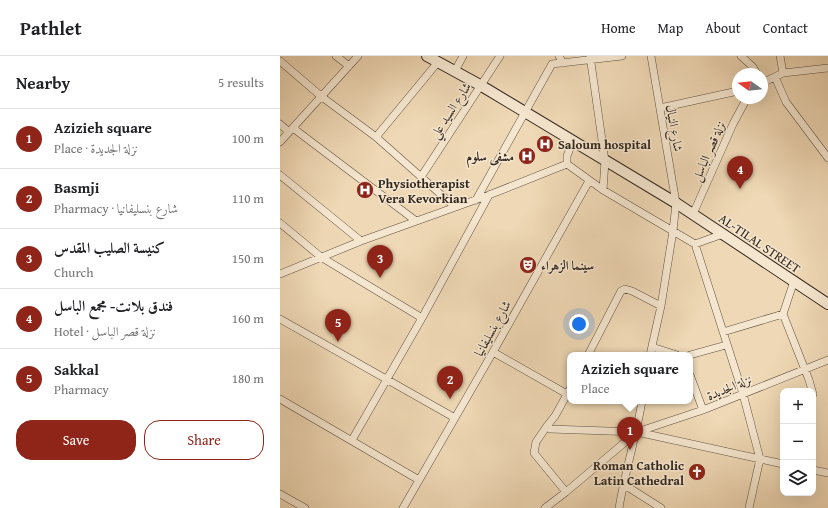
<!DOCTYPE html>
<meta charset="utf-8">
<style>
body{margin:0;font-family:"Gentium Book Plus",Amiri,serif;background:#f6f6f6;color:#202124}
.controls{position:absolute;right:12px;bottom:12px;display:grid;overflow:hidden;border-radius:8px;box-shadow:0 4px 16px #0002}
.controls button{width:36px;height:36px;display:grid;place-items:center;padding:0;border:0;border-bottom:1px solid #e0e0e0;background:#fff;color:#202124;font:20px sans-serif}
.compass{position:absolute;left:452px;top:12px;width:36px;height:36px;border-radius:50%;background:#fff;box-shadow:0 4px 16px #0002;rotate:285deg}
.you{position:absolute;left:299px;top:268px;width:14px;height:14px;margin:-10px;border:3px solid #fff;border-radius:50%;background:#1a73e8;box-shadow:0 0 0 6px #1a73e833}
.badge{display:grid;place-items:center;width:26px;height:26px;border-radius:50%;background:#8f2418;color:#fff;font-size:13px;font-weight:700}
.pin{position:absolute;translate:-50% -33px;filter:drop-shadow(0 1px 2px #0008)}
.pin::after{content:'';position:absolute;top:21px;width:14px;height:12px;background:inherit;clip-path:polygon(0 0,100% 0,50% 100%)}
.popup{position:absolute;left:287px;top:296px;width:126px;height:52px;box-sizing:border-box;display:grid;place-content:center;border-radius:8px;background:#fff;filter:drop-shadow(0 1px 3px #0005);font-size:13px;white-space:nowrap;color:#757577}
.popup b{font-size:15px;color:#202124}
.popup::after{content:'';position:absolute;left:50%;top:100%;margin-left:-8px;border:8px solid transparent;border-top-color:#fff}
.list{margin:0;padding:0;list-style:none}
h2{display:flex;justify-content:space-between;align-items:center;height:52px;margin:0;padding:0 16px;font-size:17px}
h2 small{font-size:13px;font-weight:400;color:#757577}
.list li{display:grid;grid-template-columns:26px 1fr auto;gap:12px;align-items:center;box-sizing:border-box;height:60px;padding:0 16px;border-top:1px solid #e0e0e0}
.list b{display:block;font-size:15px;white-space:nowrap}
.list p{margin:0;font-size:13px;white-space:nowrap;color:#757577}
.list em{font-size:13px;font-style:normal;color:#757577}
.actions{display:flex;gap:8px;padding:12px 16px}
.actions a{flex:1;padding:9px 0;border:1px solid #8f2418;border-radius:16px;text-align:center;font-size:14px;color:#8f2418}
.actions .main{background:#8f2418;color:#fff}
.icon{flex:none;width:22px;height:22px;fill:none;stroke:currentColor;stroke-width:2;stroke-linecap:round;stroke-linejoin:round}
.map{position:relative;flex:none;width:548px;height:452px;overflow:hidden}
header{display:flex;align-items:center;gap:24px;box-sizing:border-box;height:56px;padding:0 20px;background:#fff;border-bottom:1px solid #e0e0e0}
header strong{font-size:19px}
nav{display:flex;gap:22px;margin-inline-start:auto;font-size:14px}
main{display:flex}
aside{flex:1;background:#fff}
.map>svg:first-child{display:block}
</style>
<header>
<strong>Pathlet</strong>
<nav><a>Home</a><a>Map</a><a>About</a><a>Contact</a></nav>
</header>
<main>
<aside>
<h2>Nearby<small>5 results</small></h2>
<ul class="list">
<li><span class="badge">1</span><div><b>Azizieh square</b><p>Place · نزلة الجديدة</p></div><em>100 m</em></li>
<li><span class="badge">2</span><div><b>Basmji</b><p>Pharmacy · شارع بنسليفانيا</p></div><em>110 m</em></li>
<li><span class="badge">3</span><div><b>كنيسة الصليب المقدس</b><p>Church</p></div><em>150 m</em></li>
<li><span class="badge">4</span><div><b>فندق بلانت- مجمع الباسل</b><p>Hotel · نزلة قصر الباسل</p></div><em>160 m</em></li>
<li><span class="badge">5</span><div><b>Sakkal</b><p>Pharmacy</p></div><em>180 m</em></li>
</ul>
<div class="actions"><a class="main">Save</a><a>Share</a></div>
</aside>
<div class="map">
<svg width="548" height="452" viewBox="0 0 548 452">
<rect width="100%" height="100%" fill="#efd8b5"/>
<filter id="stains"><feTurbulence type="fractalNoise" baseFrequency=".005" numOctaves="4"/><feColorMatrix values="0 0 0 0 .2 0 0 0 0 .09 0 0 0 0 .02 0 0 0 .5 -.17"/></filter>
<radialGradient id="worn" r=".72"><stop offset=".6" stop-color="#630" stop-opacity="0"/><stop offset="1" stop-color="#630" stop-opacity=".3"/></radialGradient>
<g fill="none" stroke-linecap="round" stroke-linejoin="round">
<defs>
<path id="street" d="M 56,0 L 69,10
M 279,0 L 283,7
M 310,0 L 325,105 L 323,134
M 461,0 L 473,11 L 477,18
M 500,0 L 503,17
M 0,5 L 42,41 L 96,81 L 175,151
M 175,15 L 183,0
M 495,21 L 506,46 L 548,102
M 482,27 L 503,17 L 548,12
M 380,52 L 458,35
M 0,68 L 9,76
M 13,72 L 136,165
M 96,81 L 158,6
M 0,86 L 78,0
M 287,108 L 323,134 L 415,188 L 443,178
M 287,108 L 287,100 L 293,85
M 0,119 L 81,185
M 141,121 L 220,0
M 196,144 L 272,8 L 342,0
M 413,158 L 453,68 L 467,42
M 0,167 L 41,201 L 142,262
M 415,188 L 463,338 L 480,403 L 469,452
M 0,218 L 81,185 L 209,139 L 287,108
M 503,258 L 529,324 L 533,338
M 0,263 L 175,362
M 443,276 L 503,258 L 514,225
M 372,291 L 397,299
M 213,296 L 287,338
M 308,299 L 341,235 L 345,233 L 352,235 L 381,250
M 370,299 L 381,250 L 393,175 L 396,147 L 371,0
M 410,299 L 446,289
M 410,319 L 423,354
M 290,333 L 275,360 L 267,370 L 270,373 L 357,376 L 503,408
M 0,343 L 139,424
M 267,370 L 256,386 L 254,397 L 286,436
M 72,384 L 142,262 L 209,139
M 533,414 L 548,417
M 343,428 L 381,452
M 0,438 L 25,452
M 123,452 L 213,296 L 309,125
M 265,452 L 286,436 L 357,376 L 423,354 L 548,304
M 339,452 C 345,416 356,381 362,345"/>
<path id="secondary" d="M 147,0 L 200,29 L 396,147 L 548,248"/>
</defs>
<use href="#street" stroke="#605244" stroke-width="8"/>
<use href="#secondary" stroke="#31261e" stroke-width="12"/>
<use href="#street" stroke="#f5e6cf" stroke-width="7"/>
<use href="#secondary" stroke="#f5e6cf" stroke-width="10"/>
</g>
<defs>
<symbol id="hospital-disc" viewBox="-11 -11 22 22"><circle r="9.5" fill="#8f2418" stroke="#f5e6cf"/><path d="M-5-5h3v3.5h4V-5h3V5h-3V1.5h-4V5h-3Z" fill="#fff"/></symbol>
<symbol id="theatre-disc" viewBox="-11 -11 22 22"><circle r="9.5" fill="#8f2418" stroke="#f5e6cf"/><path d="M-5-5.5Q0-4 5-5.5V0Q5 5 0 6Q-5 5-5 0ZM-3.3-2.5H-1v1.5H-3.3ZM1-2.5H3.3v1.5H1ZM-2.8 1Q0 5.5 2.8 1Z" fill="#fff"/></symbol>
<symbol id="church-disc" viewBox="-11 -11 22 22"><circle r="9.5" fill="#8f2418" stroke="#f5e6cf"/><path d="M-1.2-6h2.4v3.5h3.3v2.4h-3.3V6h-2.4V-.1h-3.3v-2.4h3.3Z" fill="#fff"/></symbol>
</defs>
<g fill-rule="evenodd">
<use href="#hospital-disc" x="255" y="78" width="20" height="20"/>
<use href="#hospital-disc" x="237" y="90" width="20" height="20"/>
<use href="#hospital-disc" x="75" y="124" width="20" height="20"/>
<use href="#theatre-disc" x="238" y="199" width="20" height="20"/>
<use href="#church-disc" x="407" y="406" width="20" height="20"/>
</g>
<g text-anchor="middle" stroke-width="3" stroke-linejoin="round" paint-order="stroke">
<g font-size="13" fill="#31261e" stroke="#f5e6cf">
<text transform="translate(170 54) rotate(-57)" y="5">شارع السيد علي</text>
<text transform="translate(395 72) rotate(80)" y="5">شارع النيال</text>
<text transform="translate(428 95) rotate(-66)" y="5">نزلة قصر الباسل</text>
<text transform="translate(480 187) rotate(34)" y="5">AL-TILAL STREET</text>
<text transform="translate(212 272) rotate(-61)" y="5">شارع بنسليفانيا</text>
<text transform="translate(449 331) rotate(-22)" y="5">نزلة الجديدة</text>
</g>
<g font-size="13" font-weight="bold" fill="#31261e" stroke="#f5e6cf" text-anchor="start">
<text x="278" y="93">Saloum hospital</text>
<text x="234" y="105" text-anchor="end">مشفى سلوم</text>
<text x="98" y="132">Physiotherapist<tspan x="98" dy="15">Vera Kevorkian</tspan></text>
<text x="261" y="214">سينما الزهراء</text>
<text x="404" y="414" text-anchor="end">Roman Catholic<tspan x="404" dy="15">Latin Cathedral</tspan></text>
</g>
</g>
<rect width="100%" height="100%" filter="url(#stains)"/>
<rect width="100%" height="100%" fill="url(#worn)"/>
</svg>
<div class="controls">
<button>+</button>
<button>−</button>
<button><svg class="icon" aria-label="layers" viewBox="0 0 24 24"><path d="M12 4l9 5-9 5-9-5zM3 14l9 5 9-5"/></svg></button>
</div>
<svg class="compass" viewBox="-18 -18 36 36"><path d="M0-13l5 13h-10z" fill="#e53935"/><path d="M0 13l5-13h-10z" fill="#757577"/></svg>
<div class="you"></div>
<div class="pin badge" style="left:350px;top:394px">1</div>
<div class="popup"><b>Azizieh square</b>Place</div>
<div class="pin badge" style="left:170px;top:343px">2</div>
<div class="pin badge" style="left:100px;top:222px">3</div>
<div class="pin badge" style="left:460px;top:133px">4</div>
<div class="pin badge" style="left:58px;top:286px">5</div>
</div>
</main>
